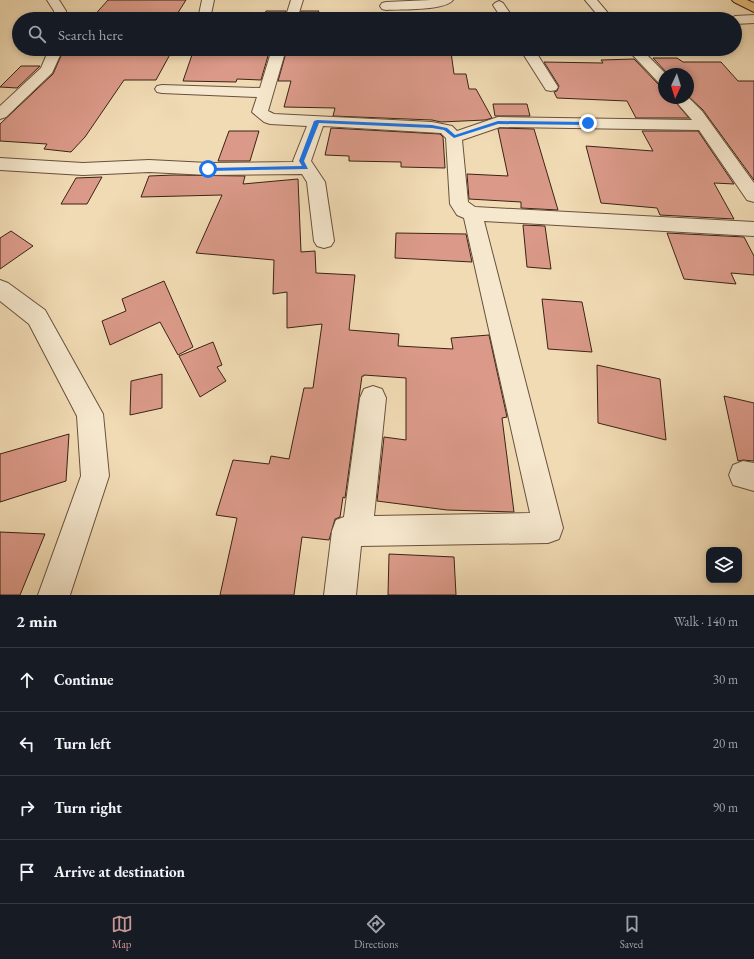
<!DOCTYPE html>
<meta charset="utf-8">
<style>
body{margin:0;font-family:"EB Garamond",serif;background:#242831;color:#f1f3f6}
.controls{position:absolute;right:12px;bottom:12px;display:grid;overflow:hidden;border-radius:8px;box-shadow:0 2px 6px #0003}
.controls button{width:36px;height:36px;display:grid;place-items:center;padding:0;border:0;border-bottom:1px solid #363941;background:#171b24;color:#f1f3f6;font:20px sans-serif}
.compass{position:absolute;left:658px;top:68px;width:36px;height:36px;border-radius:50%;background:#171b24;box-shadow:0 2px 6px #0003;rotate:184deg}
.stop{position:absolute;width:12px;height:12px;margin:-9px;border:3px solid #1a73e8;border-radius:50%;background:#fff}
.stop.end{background:#1a73e8;border-color:#fff;box-shadow:0 1px 4px #0008}
.list{margin:0;padding:0;list-style:none}
h2{display:flex;justify-content:space-between;align-items:center;height:52px;margin:0;padding:0 16px;font-size:17px}
h2 small{font-size:13px;font-weight:400;color:#9ea1a6}
.list li{display:grid;grid-template-columns:26px 1fr auto;gap:12px;align-items:center;box-sizing:border-box;height:64px;padding:0 16px;border-top:1px solid #363941}
.list b{display:block;font-size:15px;white-space:nowrap}
.list em{font-size:13px;font-style:normal;color:#9ea1a6}
.icon{flex:none;width:22px;height:22px;fill:none;stroke:currentColor;stroke-width:2;stroke-linecap:round;stroke-linejoin:round}
.map{position:relative;flex:none;width:754px;height:595px;overflow:hidden}
.search{position:absolute;background:#171b24;box-shadow:0 2px 6px #0003;left:12px;right:12px;top:12px;height:44px;display:flex;align-items:center;gap:10px;box-sizing:border-box;padding:0 14px;border-radius:22px;color:#9ea1a6;font-size:15px}
.sheet{height:308px;background:#171b24}
nav{display:flex;justify-content:space-around;align-items:center;box-sizing:border-box;height:56px;border-top:1px solid #363941;background:#171b24;font-size:11px;color:#9ea1a6}
nav a{display:grid;justify-items:center;gap:2px}
nav .on{color:#c59692}
.map>svg:first-child{display:block}
</style>
<div class="map">
<svg width="754" height="595" viewBox="0 0 754 595">
<rect width="100%" height="100%" fill="#f1dbb4"/>
<filter id="stains"><feTurbulence type="fractalNoise" baseFrequency=".005" numOctaves="4"/><feColorMatrix values="0 0 0 0 .2 0 0 0 0 .09 0 0 0 0 .02 0 0 0 .5 -.17"/></filter>
<radialGradient id="worn" r=".72"><stop offset=".6" stop-color="#630" stop-opacity="0"/><stop offset="1" stop-color="#630" stop-opacity=".3"/></radialGradient>
<path fill="#db9a89" stroke="#3a2314" d="M 108,0 L 186,0 L 174,19 L 91,19 Z
M 266,11 L 286,11 L 284,19 L 263,19 Z
M 301,11 L 319,11 L 316,16 L 340,17 L 340,19 L 299,19 Z
M 64,49 L 173,49 L 156,80 L 124,80 L 85,137 L 71,152 L 44,149 L 47,144 L 0,141 L 0,124 L 53,74 Z
M 194,49 L 270,49 L 261,80 L 237,79 L 236,82 L 183,81 Z
M 287,49 L 451,52 L 454,74 L 466,74 L 469,89 L 476,89 L 492,118 L 485,120 L 441,122 L 432,120 L 333,116 L 335,108 L 284,107 L 291,81 L 278,81 Z
M 653,58 L 677,58 L 683,62 L 721,62 L 738,81 L 754,81 L 754,180 L 703,110 L 688,96 L 688,74 L 668,74 Z
M 634,59 L 658,84 L 664,85 L 664,98 L 672,98 L 689,118 L 636,118 L 627,101 L 557,98 L 554,92 L 557,91 L 559,86 L 544,62 L 603,63 L 601,60 Z
M 21,66 L 40,66 L 17,88 L 0,87 Z
M 493,104 L 527,104 L 530,116 L 495,116 Z
M 331,128 L 440,134 L 443,137 L 445,168 L 401,167 L 401,162 L 349,161 L 349,156 L 325,155 Z
M 500,128 L 534,129 L 558,210 L 521,208 L 521,202 L 469,199 L 467,174 L 508,176 L 498,129 Z
M 229,131 L 259,131 L 250,161 L 218,161 Z
M 642,131 L 698,131 L 734,184 L 714,183 L 734,219 L 660,215 L 657,208 L 601,203 L 586,146 L 653,151 Z
M 174,175 L 245,176 L 243,184 L 298,179 L 301,252 L 315,251 L 316,273 L 355,275 L 349,330 L 399,334 L 398,346 L 453,349 L 451,338 L 489,335 L 507,417 L 502,418 L 514,512 L 447,510 L 377,501 L 384,437 L 406,440 L 406,378 L 364,375 L 364,376 L 362,376 L 345,498 L 343,497 L 340,517 L 335,519 L 329,540 L 302,537 L 294,595 L 220,595 L 237,518 L 216,515 L 233,460 L 269,464 L 271,456 L 289,459 L 304,388 L 313,388 L 322,324 L 287,328 L 287,292 L 273,294 L 274,260 L 196,253 L 222,195 L 141,197 L 149,176 Z
M 102,177 L 87,204 L 61,204 L 76,178 Z
M 523,225 L 545,226 L 551,269 L 527,267 Z
M 11,231 L 33,246 L 0,269 L 0,238 Z
M 396,233 L 466,234 L 472,262 L 395,258 Z
M 667,233 L 744,237 L 754,256 L 754,275 L 731,273 L 736,284 L 684,279 Z
M 164,281 L 193,347 L 178,355 L 160,322 L 110,345 L 102,321 L 126,311 L 122,299 Z
M 542,299 L 582,302 L 592,352 L 548,349 Z
M 213,342 L 222,365 L 217,367 L 226,381 L 200,397 L 179,356 Z
M 597,365 L 660,379 L 666,440 L 598,423 Z
M 162,374 L 162,408 L 130,415 L 131,381 Z
M 724,396 L 754,403 L 754,461 L 743,460 L 738,461 Z
M 69,434 L 66,481 L 0,502 L 0,454 Z
M 0,532 L 45,534 L 20,595 L 0,595 Z
M 389,554 L 454,557 L 456,595 L 388,595 Z"/>
<g fill="none" stroke-linecap="round" stroke-linejoin="round">
<defs>
<path id="minor" d="M 47,0 L 59,0 L 66,11 L 66,19 L 54,19 L 54,11 Z
M 202,0 L 214,0 L 210,19 L 198,19 Z
M 291,0 L 303,0 L 297,19 L 285,19 Z
M 431,0 L 453,0 C 445,11 400,9 386,10 L 382,9 L 380,6 L 382,3 L 386,2 Z
M 585,0 L 597,0 L 613,19 L 601,19 Z
M 499,1 L 503,3 L 514,19 L 502,19 L 493,5 L 495,3 Z
M 754,15 L 754,23 L 735,24 L 735,19 L 730,19 L 735,16 Z
M 49,49 L 63,49 L 52,73 L 6,117 L 0,119 L 0,106 L 41,68 Z
M 272,49 L 286,49 L 268,111 L 274,114 L 432,122 L 452,126 L 457,131 L 498,117 L 692,120 L 673,98 L 688,98 L 688,97 L 702,111 L 754,183 L 754,202 L 747,200 L 699,130 L 500,127 L 462,140 L 468,202 L 475,207 L 754,222 L 754,236 L 484,221 L 563,528 L 559,539 L 548,543 L 361,546 L 356,595 L 324,595 L 332,531 L 336,520 L 344,517 L 360,398 L 364,389 L 373,386 L 382,389 L 386,398 L 374,516 L 530,513 L 464,218 L 457,215 L 450,204 L 446,138 L 441,133 L 323,126 L 311,161 L 325,182 L 334,241 L 331,246 L 324,248 L 317,246 L 314,241 L 307,182 L 302,174 L 208,175 L 149,172 L 83,175 L 0,170 L 0,158 L 83,163 L 149,160 L 208,163 L 294,162 L 293,161 L 307,126 L 270,124 L 264,122 L 252,112 L 257,97 L 162,93 L 157,92 L 155,89 L 157,86 L 162,85 L 260,88 Z
M 520,49 L 534,49 L 558,87 L 556,90 L 551,91 L 546,90 Z
M 627,49 L 641,49 L 666,74 L 664,74 L 664,84 L 659,83 Z
M 0,280 L 8,283 L 45,310 L 103,414 L 109,476 L 70,595 L 38,595 L 81,476 L 77,416 L 29,324 L 0,301 Z
M 743,461 L 754,463 L 754,491 L 733,485 L 729,475 L 733,465 Z"/>
<path id="major" d="M 732,0 L 747,0 L 754,3 L 754,12 L 734,2 Z"/>
</defs>
<use href="#minor" stroke="#68513c" stroke-width="2"/>
<use href="#major" stroke="#3a2314" stroke-width="2"/>
<use href="#minor" fill="#f6e8ce" fill-rule="evenodd"/>
<use href="#major" fill="#e8be7a" fill-rule="evenodd"/>
</g>
<path fill="#1a73e8" d="M 317,120 L 432,125 L 447,128 L 455,135 L 498,121 L 588,122 L 590,123 L 588,125 L 498,124 L 454,138 L 444,130 L 432,128 L 319,123 L 304,161 L 308,169 L 208,171 L 206,169 L 208,168 L 302,166 L 299,161 L 314,121 Z"/>
<rect width="100%" height="100%" filter="url(#stains)"/>
<rect width="100%" height="100%" fill="url(#worn)"/>
</svg>
<div class="controls">
<button><svg class="icon" aria-label="layers" viewBox="0 0 24 24"><path d="M12 4l9 5-9 5-9-5zM3 14l9 5 9-5"/></svg></button>
</div>
<svg class="compass" viewBox="-18 -18 36 36"><path d="M0-13l5 13h-10z" fill="#e53935"/><path d="M0 13l5-13h-10z" fill="#9ea1a6"/></svg>
<div class="stop" style="left:208px;top:169px"></div>
<div class="stop end" style="left:588px;top:123px"></div>
<div class="search"><svg class="icon" aria-label="search" viewBox="0 0 24 24"><circle cx="10" cy="10" r="6"/><path d="M15 15l6 6"/></svg>Search here</div>
</div>
<section class="sheet">
<h2>2 min<small>Walk · 140 m</small></h2>
<ul class="list">
<li><svg class="icon" aria-label="ahead" viewBox="0 0 24 24"><path d="M12 20V5M6 11l6-6 6 6"/></svg><div><b>Continue</b></div><em>30 m</em></li>
<li><svg class="icon" aria-label="left" viewBox="0 0 24 24"><path d="M17 20v-9H6M10 6l-5 5 5 5"/></svg><div><b>Turn left</b></div><em>20 m</em></li>
<li><svg class="icon" aria-label="right" viewBox="0 0 24 24"><path d="M7 20v-9h11M14 6l5 5-5 5"/></svg><div><b>Turn right</b></div><em>90 m</em></li>
<li><svg class="icon" aria-label="arrive" viewBox="0 0 24 24"><path d="M6 21V4h12l-3 4 3 4H6"/></svg><div><b>Arrive at destination</b></div></li>
</ul>
</section>
<nav>
<a class="on"><svg class="icon" aria-label="map" viewBox="0 0 24 24"><path d="M3 6l6-2 6 2 6-2v14l-6 2-6-2-6 2zM9 4v14M15 6v14"/></svg>Map</a>
<a><svg class="icon" aria-label="directions" viewBox="0 0 24 24"><path d="M12 3l9 9-9 9-9-9zM9 14v-3h6M13 9l2 2-2 2"/></svg>Directions</a>
<a><svg class="icon" aria-label="saved" viewBox="0 0 24 24"><path d="M7 4h10v16l-5-4-5 4z"/></svg>Saved</a>
</nav>
